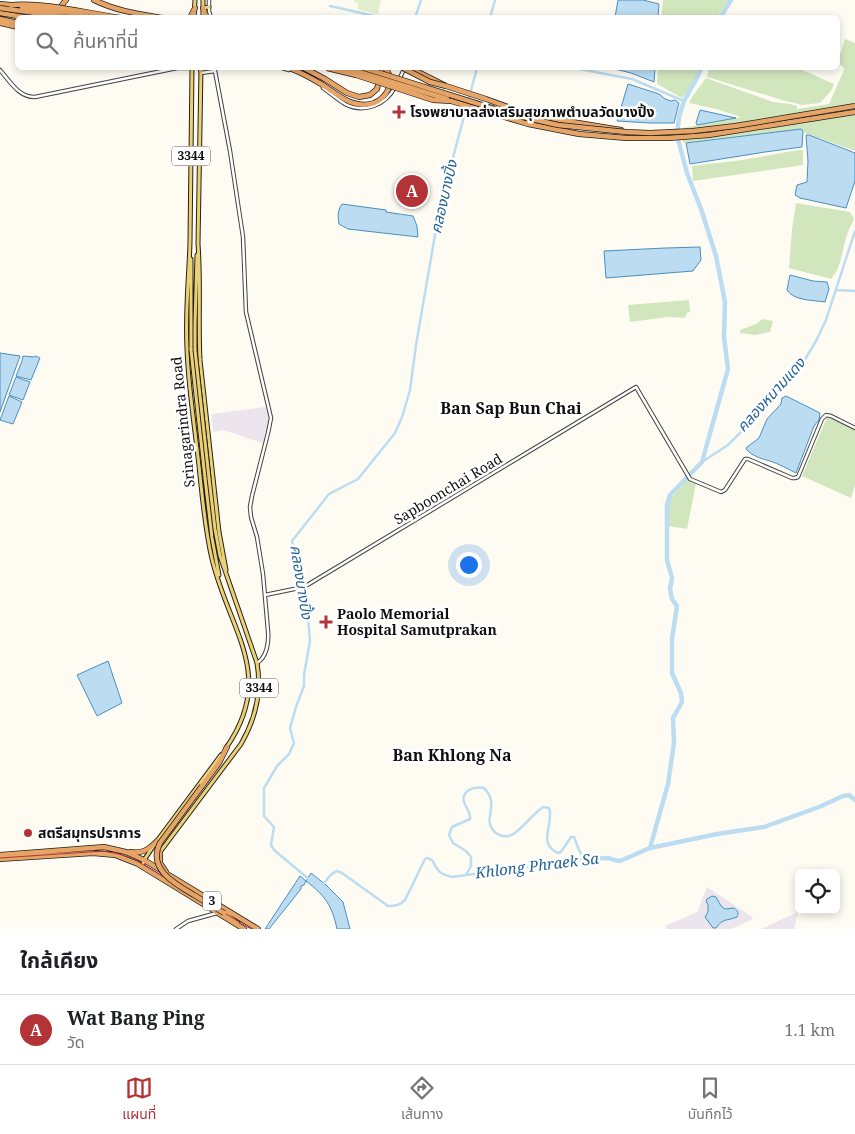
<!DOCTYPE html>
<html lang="th">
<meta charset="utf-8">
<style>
body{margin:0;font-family:"Noto Serif","Noto Sans Thai",serif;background:#f2f2f2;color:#202124}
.controls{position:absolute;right:15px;bottom:15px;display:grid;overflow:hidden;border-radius:8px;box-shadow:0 2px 8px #0003}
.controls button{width:45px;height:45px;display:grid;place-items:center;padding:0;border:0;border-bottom:1px solid #e0e0e0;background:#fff;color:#202124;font:25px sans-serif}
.you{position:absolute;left:468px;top:564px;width:18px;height:18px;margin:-12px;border:4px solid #fff;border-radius:50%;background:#1a73e8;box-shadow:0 0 0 8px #1a73e833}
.badge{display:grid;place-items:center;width:32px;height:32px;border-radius:50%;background:#b33337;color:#fff;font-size:16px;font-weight:700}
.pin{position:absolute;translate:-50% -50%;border:2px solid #fff;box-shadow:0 1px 5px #0006}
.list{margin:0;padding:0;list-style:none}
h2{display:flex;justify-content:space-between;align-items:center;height:65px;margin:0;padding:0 20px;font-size:21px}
h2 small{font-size:16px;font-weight:400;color:#757577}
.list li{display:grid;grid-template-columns:32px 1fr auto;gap:15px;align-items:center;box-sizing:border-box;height:70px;padding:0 20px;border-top:1px solid #e0e0e0}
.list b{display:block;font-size:19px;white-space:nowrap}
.list p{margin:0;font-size:16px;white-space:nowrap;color:#757577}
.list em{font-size:16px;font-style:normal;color:#757577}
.icon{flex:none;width:28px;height:28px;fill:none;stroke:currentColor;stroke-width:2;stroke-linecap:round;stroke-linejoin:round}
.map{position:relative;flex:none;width:855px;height:929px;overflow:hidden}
.search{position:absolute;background:#fff;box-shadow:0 2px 8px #0003;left:15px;right:15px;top:15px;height:55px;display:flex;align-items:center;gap:12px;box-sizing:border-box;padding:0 18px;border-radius:8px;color:#757577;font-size:19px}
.sheet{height:135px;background:#fff}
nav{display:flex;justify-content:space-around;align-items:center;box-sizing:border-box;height:70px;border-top:1px solid #e0e0e0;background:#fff;font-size:14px;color:#757577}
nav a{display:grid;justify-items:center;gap:2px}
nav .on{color:#b33337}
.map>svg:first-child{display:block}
</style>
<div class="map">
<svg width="855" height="929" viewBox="0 0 855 929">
<rect width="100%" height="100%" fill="#fefcf2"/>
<path fill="#ece5ed" d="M 266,407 L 269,419 L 263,443 L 223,430 L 213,432 L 211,414 Z
M 707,887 L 752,917 L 753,919 L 731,929 L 667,929 L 665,926 L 697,912 Z
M 798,912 L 794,929 L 761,929 Z"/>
<path fill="#d2e6be" d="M 663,0 L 729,0 L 717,17 L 661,17 Z
M 845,39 L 855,43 L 855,151 L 805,133 L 801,129 L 683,143 L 683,128 L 741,117 L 716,109 L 689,103 L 692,97 L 706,78 L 773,102 L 790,104 L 797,106 L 797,109 L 829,104 L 844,70 L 843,67 L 838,63 L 838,61 Z
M 658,68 L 698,68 L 695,81 L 682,98 L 657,84 Z
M 709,68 L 798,68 L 834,84 L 831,91 L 820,103 L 802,105 L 782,100 L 707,77 Z
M 798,150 L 803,150 L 803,165 L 693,181 L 692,166 L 743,160 Z
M 796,203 L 850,212 L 854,219 C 851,225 848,231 846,238 C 842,251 841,269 831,279 L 789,268 L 792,229 Z
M 689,300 L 690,312 L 687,313 L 685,318 L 668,317 L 630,322 L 628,305 Z
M 762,319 L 773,321 L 770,332 L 755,335 L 740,333 L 740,330 L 756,324 Z
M 827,417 L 855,428 L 855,485 L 851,498 L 802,476 Z
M 688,479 L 696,484 L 687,529 L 669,526 L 669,506 L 671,498 Z"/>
<path fill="#e3eecf" d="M 354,0 L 381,0 L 378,14 L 357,9 L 358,3 L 354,2 Z"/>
<path fill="#bbdcf1" stroke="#498fc1" d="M 618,0 L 643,0 L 659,4 L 658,17 L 615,17 Z
M 611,68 L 655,68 L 654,82 L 631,73 Z
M 628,84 L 659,94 L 665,99 L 671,101 L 675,100 L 679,103 L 674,123 L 650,123 L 617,121 Z
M 700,110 L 736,118 L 697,125 L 696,123 Z
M 801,129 L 803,131 L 802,147 L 765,152 L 690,164 L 686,143 Z
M 806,135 L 809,135 L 855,153 L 855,181 L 846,208 L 800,198 L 795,195 L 797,185 L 807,182 L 808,161 Z
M 342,204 L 386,210 L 386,212 L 413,216 L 417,226 L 418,237 L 348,229 L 339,224 C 338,217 337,211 342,204 Z
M 700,247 L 701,260 L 693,271 L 606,278 L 604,251 L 665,248 Z
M 790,275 L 813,281 L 827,282 L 829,289 L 825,302 C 813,300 794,301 787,290 Z
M 0,353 L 20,356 L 0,412 Z
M 23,356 L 34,357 L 36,356 L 40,358 L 31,380 L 16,376 L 22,361 Z
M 16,377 L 30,382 L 23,400 L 9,395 Z
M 9,396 L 22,402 L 13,424 L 0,420 Z
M 786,396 L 820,413 L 819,420 L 814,426 L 796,473 C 788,469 779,464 770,461 C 762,459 752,456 746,449 L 747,447 L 759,438 L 767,419 L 781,404 L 782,398 Z
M 108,661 L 122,703 L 97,716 L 77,675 Z
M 311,873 L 326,885 L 343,902 L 350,929 L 337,929 C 332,905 325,896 306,881 L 304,885 L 301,886 L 301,889 L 269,929 L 265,929 L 300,876 L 306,881 Z
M 712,896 L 716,897 L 721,906 L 725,909 L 734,908 C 738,911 739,913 737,917 C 727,921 723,918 716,928 L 713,928 L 705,917 L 708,912 L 708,904 L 706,902 L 707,899 Z"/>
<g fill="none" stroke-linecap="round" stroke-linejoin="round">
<path stroke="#bbdcf1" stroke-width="2.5" d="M 330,6 L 384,18
M 415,18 L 421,0
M 490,18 L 495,0
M 574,68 L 632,79 L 684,101
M 837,290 L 855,291
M 702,462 L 728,445 L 748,425 L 803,363 L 816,341 L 826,320 L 855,231
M 310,880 L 274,850 L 271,845 L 274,827 L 264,816 L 264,788 L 277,766 L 289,754 L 294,743 L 290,728 L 296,707 L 304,686 L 304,675 L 310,641 L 308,617 L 292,541 L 329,494 L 358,479 L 395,433 L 402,417 L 410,390 L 416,345 L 440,206 L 477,68
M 324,883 C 329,878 329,874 337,871 L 342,873 L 388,906 C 396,906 400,905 405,900 L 425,859 L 427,858 L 432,860 C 438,871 439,874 452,877 L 584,859 L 579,850 L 574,837 L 571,837 L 561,852 L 558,853 C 536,843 555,823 549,808 L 543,807 C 533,814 525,825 515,833 C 506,840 493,835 490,824 C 489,820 489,820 490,816 C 492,804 493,797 484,788 C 478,787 474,787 469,790 C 455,800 472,809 470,819 L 452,827 L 449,835 L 453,843 L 466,851 L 471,857 L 471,866 L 466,875"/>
<path stroke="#bbdcf1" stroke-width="4.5" d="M 720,18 L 731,0
M 650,848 L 668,784 L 674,743 L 673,718 L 682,702 L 681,693 L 672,673 L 672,639 L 677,606 L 672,599 L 670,589 L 672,578 L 667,560 L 667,505 L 670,495 L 702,462 L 728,369 L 724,337 L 725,302 L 716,256 L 701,209 L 687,173 L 678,139 L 678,127 L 679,117 L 684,101 L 698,76 L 701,68
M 584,859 L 609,858 L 614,860 L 620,861 L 650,848 L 717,834 L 764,827 L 819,807 L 843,796 L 849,795 L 855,800"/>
<defs>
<path id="minor" d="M 209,0 L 209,11 L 211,18
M 282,68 L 289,70
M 0,70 C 10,81 18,97 35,97 L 177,68 L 191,68
M 201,73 L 215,71 L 230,151 L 243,237 L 246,312 L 271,418 L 268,433 L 252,496 L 250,507 L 251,517 L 257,537 L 263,574 L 268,631 C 269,642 267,657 257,663
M 399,80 L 404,69
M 323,88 C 330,93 337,99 345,104 C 364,114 386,105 395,87
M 265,595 L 304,587 L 636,387 L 690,479 L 721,492 L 725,490 L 745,459 L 748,459 L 792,478 L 795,478 L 798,477 L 822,419 L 826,415 L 831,416 L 855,428
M 176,929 L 188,921 L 217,913"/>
<path id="major" d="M 203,8 L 209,7
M 194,18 L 195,0
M 203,18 L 203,0
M 192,68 C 191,126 191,184 190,242 C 189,277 185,312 187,348 C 188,384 194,421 198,457 C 202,491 204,525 212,559 C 229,631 277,675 226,748
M 198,244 C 201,283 198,322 200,360 L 219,532 L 226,570
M 198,244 L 201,68
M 191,259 L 191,350
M 195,350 L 195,324 L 197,255
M 205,478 L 212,538 L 219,575
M 160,852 L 241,744 C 255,720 262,692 257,663 L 220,556 L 215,529 L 209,478
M 142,867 L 144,860 L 157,841 L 221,755"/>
<path id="highway" d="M 94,0 C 116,11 139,14 163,18
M 0,4 L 11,5
M 203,8 L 207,18
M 60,11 L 62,5 L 66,0
M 0,13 L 29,18
M 190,18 L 195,8
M 0,19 L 18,23
M 0,23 L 18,27
M 289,68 C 300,72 311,78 321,84 C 338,94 352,110 374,103 C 381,100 385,96 388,90 C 391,82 390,74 385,68
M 304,68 L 325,79 L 347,93 L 359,97 L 370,95 L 377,89 L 380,77 L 377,68
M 410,68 L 446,86 L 486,99 L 516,110 L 560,120 L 621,130
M 201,70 L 202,68
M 451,101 L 528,124 L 579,134 L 626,138 L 669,138 L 709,135 L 855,112
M 202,786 L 219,763 L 227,747
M 160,851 L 160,863 L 166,872
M 130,852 C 142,854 148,850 157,841
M 0,855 L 104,847 L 126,852 L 144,860 L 258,929
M 0,859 L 93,853 L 115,855 L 138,864 L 244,929
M 224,913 L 237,923"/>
</defs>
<use href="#minor" stroke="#424242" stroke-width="4.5"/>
<use href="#major" stroke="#202020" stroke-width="5"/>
<use href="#highway" stroke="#202020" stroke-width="6"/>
<use href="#minor" stroke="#fff" stroke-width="2.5"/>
<use href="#major" stroke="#ecd174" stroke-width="3"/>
<use href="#highway" stroke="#e7a467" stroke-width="4.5"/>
<path stroke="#b33337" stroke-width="1" d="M 0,858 L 103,851 L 119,854 L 132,858 L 251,929"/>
<defs>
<path id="major-bridge" d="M 191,350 L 205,478
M 195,350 L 209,478"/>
<path id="highway-bridge" d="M 11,5 C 47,2 85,13 121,18
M 22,7 L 86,15
M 0,8 L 71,18
M 327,68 L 356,75 L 433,100 L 451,101
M 346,68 L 447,99
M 364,68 L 514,115 L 558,125 L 626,132 L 650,133 L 693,131 L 735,126 L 855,106
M 403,68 L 430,82 L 446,86
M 202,786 L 160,843 C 147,869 175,884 194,895 C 204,901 214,907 224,913"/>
</defs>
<use href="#major-bridge" stroke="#202020" stroke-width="5" stroke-linecap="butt"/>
<use href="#highway-bridge" stroke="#202020" stroke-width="6" stroke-linecap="butt"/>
<use href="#major-bridge" stroke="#ecd174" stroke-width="3"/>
<use href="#highway-bridge" stroke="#e7a467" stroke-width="4.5"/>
</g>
<g fill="#b33337" stroke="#fff" stroke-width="2">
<path d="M396.5 104.5h5v5h5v5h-5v5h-5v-5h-5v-5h5z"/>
<path d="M323.5 614.5h5v5h5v5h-5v5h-5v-5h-5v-5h5z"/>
<circle cx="28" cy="833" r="5"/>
</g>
<g text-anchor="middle" stroke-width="5" stroke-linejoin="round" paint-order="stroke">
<g fill="#fff" stroke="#575757" stroke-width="1">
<rect x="172" y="146.5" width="38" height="19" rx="4"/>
<rect x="240" y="678.5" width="38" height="19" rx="4"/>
<rect x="203" y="891.5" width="18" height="19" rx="4"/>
</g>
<g font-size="12" font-weight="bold" fill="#0f0f0f">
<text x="191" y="160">3344</text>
<text x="259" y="692">3344</text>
<text x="212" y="905">3</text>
</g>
<g font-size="14" font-weight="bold" fill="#0f0f0f" stroke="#fff" text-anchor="start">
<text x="410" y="117">โรงพยาบาลส่งเสริมสุขภาพตำบลวัดบางปิ้ง</text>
<text x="337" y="619">Paolo Memorial<tspan x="337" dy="16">Hospital Samutprakan</tspan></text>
<text x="38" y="838">สตรีสมุทรปราการ</text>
</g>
<g font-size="14" fill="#0f0f0f" stroke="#fff">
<text transform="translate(183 422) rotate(-96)" y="5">Srinagarindra Road</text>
<text transform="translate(448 489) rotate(-31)" y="5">Sapboonchai Road</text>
</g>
<g font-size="15" font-style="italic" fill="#236296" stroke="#fff">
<text transform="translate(444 197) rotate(-77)" y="5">คลองบางปิ้ง</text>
<text transform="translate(771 395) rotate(-48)" y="5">คลองหนามแดง</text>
<text transform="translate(301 582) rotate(81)" y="5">คลองบางปิ้ง</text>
<text transform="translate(537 866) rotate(-7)" y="5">Khlong Phraek Sa</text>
</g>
<g font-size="16" font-weight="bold" fill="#0f0f0f" stroke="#fff">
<text x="511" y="414">Ban Sap Bun Chai</text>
<text x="452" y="761">Ban Khlong Na</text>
</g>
</g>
</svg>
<div class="controls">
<button><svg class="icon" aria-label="locate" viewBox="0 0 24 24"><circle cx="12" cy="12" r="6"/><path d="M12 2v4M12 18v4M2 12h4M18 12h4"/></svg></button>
</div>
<div class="you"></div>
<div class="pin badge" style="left:412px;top:191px">A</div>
<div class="search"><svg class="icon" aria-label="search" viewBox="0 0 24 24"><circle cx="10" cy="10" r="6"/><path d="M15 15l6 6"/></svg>ค้นหาที่นี่</div>
</div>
<section class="sheet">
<h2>ใกล้เคียง<small></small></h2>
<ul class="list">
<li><span class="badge">A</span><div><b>Wat Bang Ping</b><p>วัด</p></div><em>1.1 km</em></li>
</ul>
</section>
<nav>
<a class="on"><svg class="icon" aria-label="map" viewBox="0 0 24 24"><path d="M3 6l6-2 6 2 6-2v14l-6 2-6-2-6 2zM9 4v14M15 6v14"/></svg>แผนที่</a>
<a><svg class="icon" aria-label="directions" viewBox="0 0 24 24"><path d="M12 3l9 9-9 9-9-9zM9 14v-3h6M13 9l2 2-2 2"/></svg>เส้นทาง</a>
<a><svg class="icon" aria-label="saved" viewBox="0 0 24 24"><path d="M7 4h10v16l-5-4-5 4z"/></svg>บันทึกไว้</a>
</nav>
